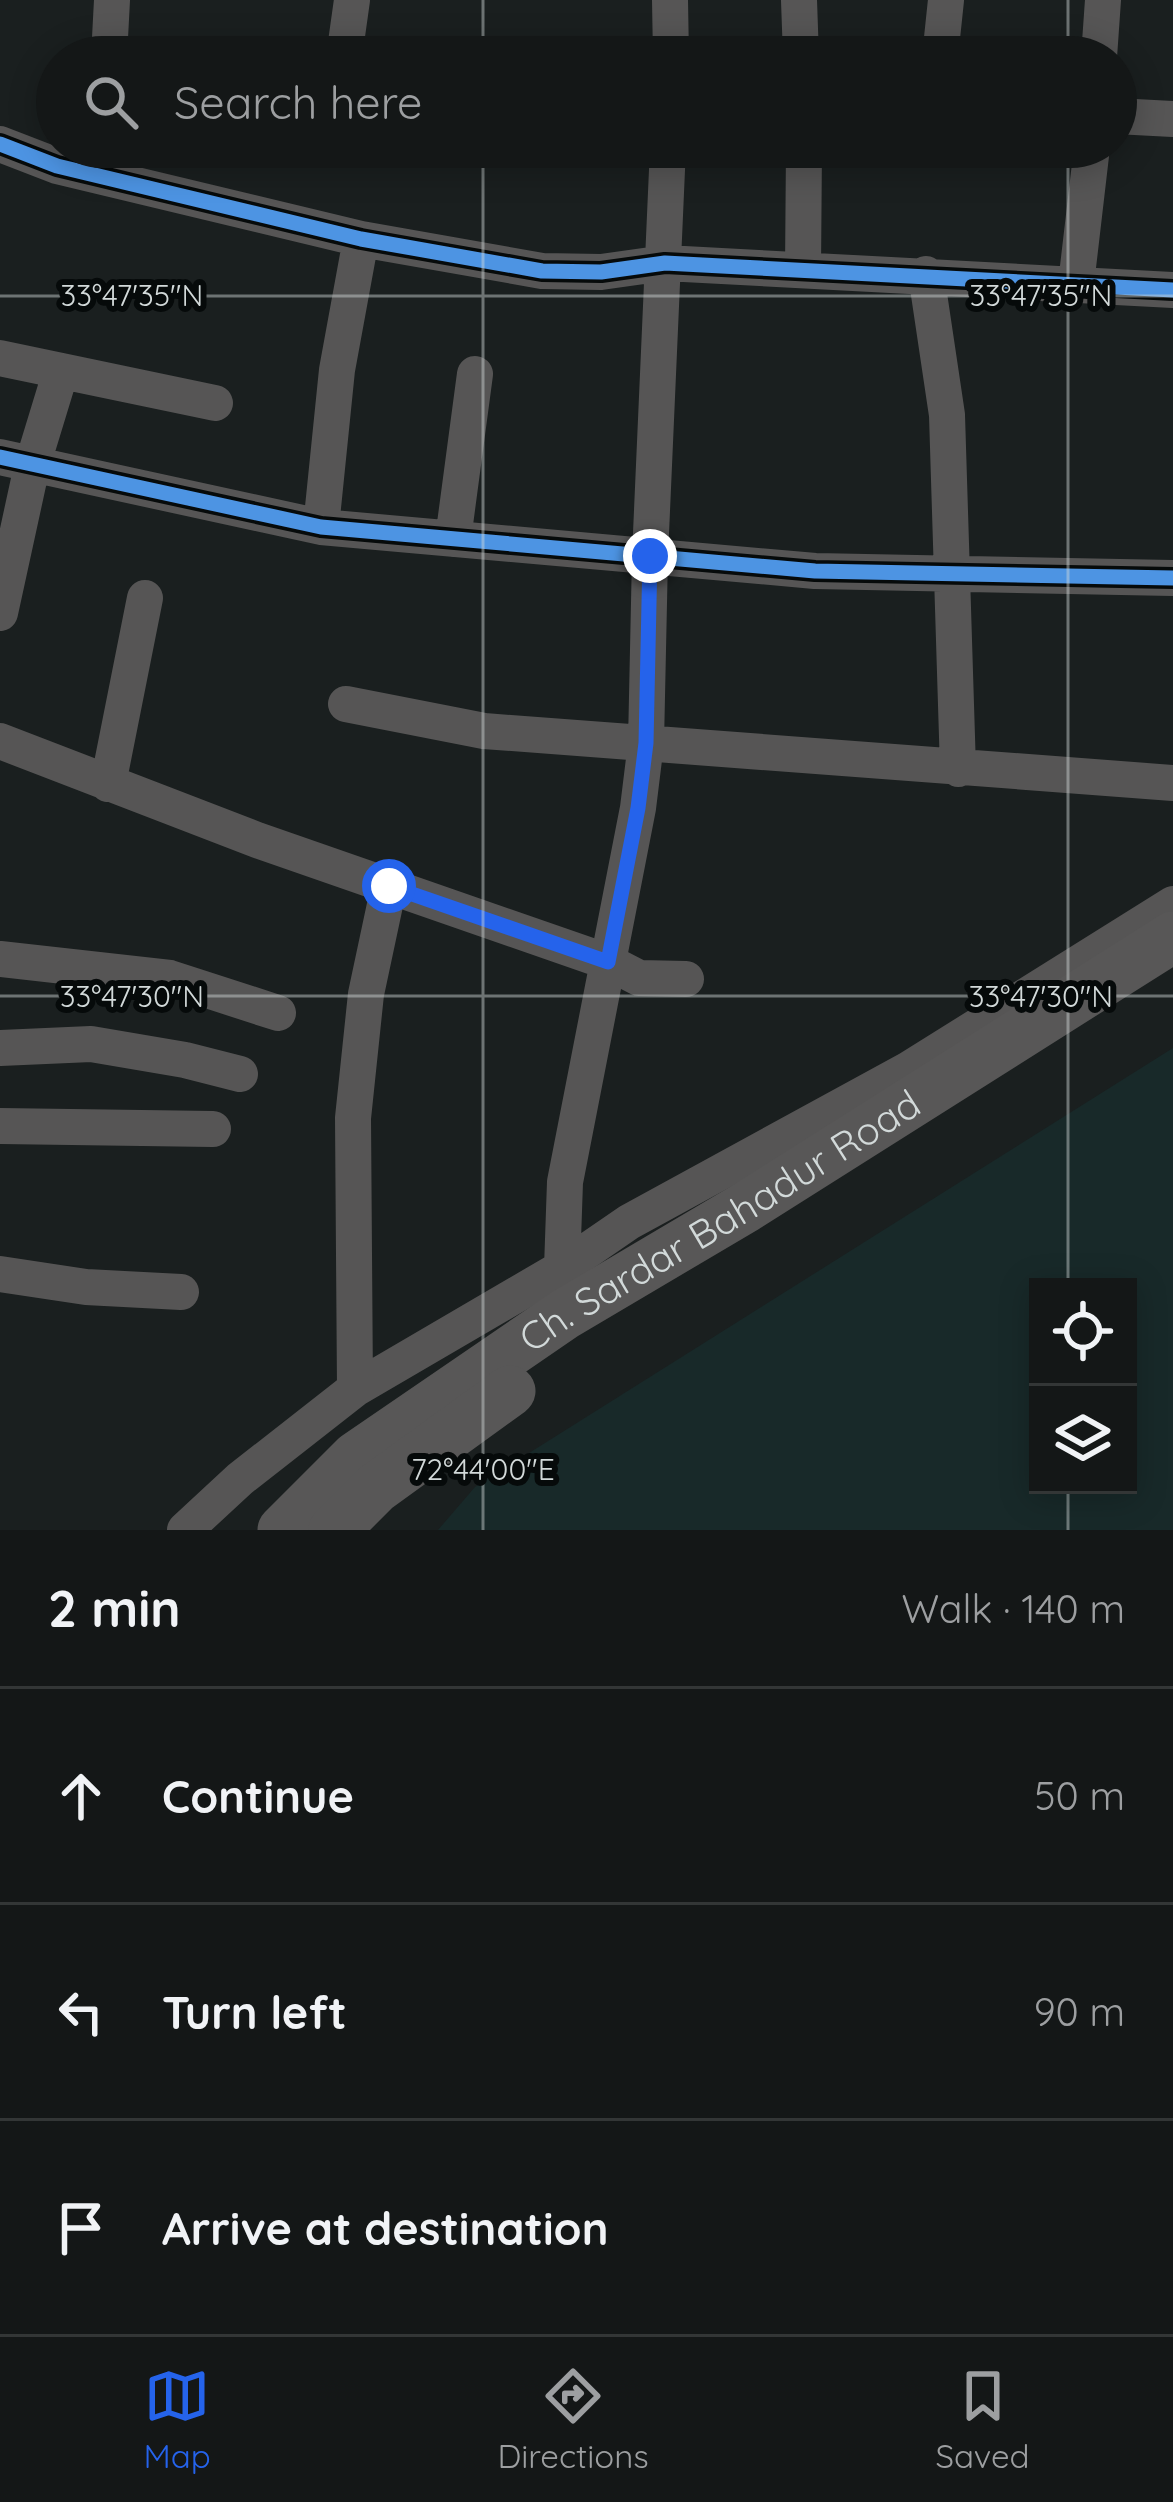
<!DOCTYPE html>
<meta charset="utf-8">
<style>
body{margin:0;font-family:Quicksand,sans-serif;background:#212424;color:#f1f3f6}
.controls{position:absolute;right:36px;bottom:36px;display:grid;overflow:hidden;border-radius:0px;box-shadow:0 6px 30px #0003}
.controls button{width:108px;height:108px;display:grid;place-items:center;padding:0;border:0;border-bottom:3px solid #333636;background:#141717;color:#f1f3f6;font:60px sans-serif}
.stop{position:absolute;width:36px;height:36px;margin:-27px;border:9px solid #2563eb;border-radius:50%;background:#fff}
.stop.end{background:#2563eb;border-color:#fff;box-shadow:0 3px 12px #0008}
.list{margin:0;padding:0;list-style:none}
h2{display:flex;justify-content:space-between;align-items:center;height:156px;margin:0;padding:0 48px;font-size:51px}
h2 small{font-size:39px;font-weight:400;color:#9d9fa1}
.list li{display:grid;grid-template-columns:78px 1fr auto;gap:36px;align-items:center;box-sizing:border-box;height:216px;padding:0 48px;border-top:3px solid #333636}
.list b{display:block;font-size:45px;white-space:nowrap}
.list em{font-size:39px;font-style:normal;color:#9d9fa1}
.icon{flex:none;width:66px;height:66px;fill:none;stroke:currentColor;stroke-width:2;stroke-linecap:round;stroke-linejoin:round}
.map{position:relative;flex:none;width:1173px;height:1530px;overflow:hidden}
.search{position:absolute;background:#141717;box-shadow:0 6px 30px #0003;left:36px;right:36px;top:36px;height:132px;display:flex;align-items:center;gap:30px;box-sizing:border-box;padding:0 42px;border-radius:66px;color:#9d9fa1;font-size:45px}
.sheet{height:804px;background:#141717}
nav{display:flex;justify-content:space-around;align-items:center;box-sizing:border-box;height:168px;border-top:3px solid #333636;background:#141717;font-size:33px;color:#9d9fa1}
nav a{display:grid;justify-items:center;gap:6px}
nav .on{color:#2563eb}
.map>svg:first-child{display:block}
</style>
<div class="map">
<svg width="1173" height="1530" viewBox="0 0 1173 1530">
<rect width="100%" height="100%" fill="#1a1f1f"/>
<path fill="#182929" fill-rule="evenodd" d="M 1173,1048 L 1173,1530 L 438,1530 L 475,1487 ZM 1038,1287 L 1128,1287 L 1128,1485 L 1038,1485 Z"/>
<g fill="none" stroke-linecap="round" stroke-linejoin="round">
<path stroke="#565555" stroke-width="36" d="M 670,0 L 671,57
M 799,0 L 801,57
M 459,56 L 488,57
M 109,57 L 112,0
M 344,57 L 352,0
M 940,57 L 946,0
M 1099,57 L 1103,0
M 1116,116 L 1173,119
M 0,144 L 57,166 L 361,239 L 542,271 L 601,272 L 665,263 L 1173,290
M 803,270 L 804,147
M 926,274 L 947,415 L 958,769
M 1076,284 L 1092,147
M 0,358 L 215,403
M 0,457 L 321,527 L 815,571 L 1173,578
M 321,527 L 337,370 L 361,239
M 453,539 L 475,374
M 0,613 L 32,466 L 61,371
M 346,704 L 484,731 L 1173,783
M 0,741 L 257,840 L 608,962 L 639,978 L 686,979
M 108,784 L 145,598
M 0,959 L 170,978 L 278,1013
M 0,1048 L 91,1044 L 185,1060 L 240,1074
M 0,1126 L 213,1129
M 0,1274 L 86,1287 L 181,1292
M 565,1314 L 562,1268 L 565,1182 L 638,808 L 646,743 L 650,556 L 668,147
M 355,1389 L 353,1118 L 366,994 L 389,886
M 185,1530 L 240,1479 L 355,1389 L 562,1268 L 629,1222 L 909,1069 L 1173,904"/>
<g stroke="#585757" stroke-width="51">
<path id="s1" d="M 283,1530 L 356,1457 L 565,1314 L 746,1207 L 1173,937"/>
<path d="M 334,1530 L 376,1488 L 510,1391"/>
</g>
<defs>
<path id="cycleway" d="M 0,144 L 57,166 L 361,239 L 542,271 L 601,272 L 665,263 L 1173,290
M 0,457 L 321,527 L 815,571 L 1173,578"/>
</defs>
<use href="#cycleway" stroke="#060a0a" stroke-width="22"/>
<use href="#cycleway" stroke="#4d94e3" stroke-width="15"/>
</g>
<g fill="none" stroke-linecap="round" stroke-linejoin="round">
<path stroke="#2563eb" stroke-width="15" d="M 389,886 L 608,962 L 638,808 L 646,743 L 650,556"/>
</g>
<path fill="none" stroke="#d2d9d9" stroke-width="3" stroke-opacity="0.45" d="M 483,0 L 483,57M 1068,0 L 1068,57M 483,147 L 483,1530M 1068,147 L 1068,1287M 0,296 L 1173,296M 0,996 L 1173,996M 1068,1485 L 1068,1530"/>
<g text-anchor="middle" stroke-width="12" stroke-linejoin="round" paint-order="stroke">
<g font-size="39" fill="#d2d9d9" stroke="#060a0a">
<text dy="14" stroke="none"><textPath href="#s1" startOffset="537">Ch. Sardar Bahadur Road</textPath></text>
</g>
</g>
<g font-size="30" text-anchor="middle" fill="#d2d9d9" stroke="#060a0a" stroke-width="12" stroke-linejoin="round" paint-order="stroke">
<text x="132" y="306">33°47'35"N</text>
<text x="1041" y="306">33°47'35"N</text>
<text x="132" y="1007">33°47'30"N</text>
<text x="1041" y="1007">33°47'30"N</text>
<text x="483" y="1480">72°44'00"E</text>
</g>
</svg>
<div class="controls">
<button><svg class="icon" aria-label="locate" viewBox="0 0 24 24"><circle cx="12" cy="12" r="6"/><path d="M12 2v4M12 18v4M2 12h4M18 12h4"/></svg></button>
<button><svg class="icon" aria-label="layers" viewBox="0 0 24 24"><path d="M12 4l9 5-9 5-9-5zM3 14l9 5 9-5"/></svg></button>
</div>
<div class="stop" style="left:389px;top:886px"></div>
<div class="stop end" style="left:650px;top:556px"></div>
<div class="search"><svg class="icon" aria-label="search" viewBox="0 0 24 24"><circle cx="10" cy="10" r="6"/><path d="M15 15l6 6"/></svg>Search here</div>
</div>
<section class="sheet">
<h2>2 min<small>Walk · 140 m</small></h2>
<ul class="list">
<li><svg class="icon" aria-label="ahead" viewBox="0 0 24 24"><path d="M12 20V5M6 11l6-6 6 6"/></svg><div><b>Continue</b></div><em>50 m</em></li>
<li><svg class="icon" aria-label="left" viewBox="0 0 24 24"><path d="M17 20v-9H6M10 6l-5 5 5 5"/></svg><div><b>Turn left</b></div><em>90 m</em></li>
<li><svg class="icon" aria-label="arrive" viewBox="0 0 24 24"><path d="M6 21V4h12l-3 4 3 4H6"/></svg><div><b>Arrive at destination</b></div></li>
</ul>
</section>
<nav>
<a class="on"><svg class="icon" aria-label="map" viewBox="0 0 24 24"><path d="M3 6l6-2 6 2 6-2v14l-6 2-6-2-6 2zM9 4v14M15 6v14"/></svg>Map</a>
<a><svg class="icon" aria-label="directions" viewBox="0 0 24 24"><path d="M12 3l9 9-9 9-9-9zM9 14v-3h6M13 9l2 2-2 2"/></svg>Directions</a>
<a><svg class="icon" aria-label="saved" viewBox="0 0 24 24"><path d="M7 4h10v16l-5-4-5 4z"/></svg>Saved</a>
</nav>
